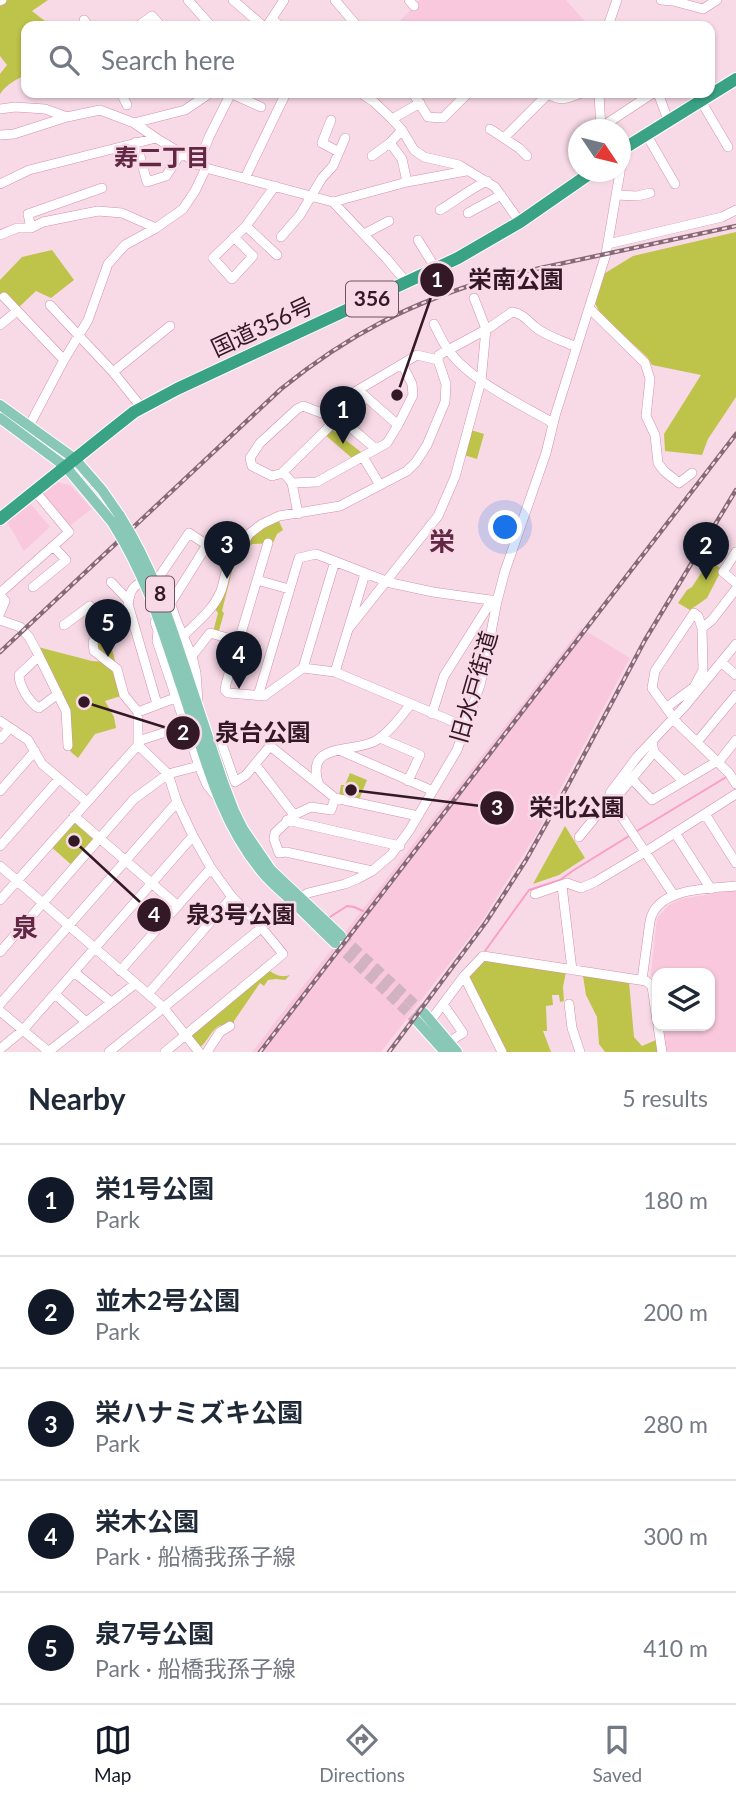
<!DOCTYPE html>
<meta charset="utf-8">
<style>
body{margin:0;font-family:Lato,"Noto Sans JP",sans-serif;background:#f2f2f3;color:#1f2937}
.controls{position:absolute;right:21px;bottom:21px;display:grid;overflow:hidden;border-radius:14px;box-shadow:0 2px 5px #0004}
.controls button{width:63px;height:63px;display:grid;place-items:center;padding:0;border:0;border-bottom:2px solid #e0e1e3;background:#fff;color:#1f2937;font:35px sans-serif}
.compass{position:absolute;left:568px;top:119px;width:63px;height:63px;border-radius:50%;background:#fff;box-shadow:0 2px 5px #0004;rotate:125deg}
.you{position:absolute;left:506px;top:528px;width:24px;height:24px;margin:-18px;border:5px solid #fff;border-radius:50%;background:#1a73e8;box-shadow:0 0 0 10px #1a73e833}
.badge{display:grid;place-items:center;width:46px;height:46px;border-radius:50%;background:#111827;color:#fff;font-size:23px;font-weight:700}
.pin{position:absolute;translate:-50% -58px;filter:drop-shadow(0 2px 4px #0008)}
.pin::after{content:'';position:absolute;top:37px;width:24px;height:21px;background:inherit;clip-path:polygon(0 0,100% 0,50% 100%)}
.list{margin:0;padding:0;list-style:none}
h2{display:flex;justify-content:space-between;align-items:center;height:91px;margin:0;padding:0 28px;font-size:30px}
h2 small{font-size:23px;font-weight:400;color:#747a83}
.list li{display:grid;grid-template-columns:46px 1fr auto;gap:21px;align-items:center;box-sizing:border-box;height:112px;padding:0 28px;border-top:2px solid #e0e1e3}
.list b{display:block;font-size:26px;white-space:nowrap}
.list p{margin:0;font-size:23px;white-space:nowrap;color:#747a83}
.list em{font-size:23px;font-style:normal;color:#747a83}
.icon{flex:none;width:38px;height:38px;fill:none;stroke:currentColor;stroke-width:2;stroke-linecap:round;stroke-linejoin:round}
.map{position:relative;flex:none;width:736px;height:1052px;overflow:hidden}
.search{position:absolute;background:#fff;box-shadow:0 2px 5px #0004;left:21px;right:21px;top:21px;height:77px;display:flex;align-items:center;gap:18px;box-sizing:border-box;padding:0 24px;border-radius:14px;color:#747a83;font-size:26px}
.sheet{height:651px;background:#fff}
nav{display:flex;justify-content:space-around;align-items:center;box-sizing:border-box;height:98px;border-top:2px solid #e0e1e3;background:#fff;font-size:19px;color:#747a83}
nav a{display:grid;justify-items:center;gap:4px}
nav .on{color:#111827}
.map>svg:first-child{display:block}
</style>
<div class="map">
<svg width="736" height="1052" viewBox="0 0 736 1052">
<rect width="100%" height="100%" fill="#f8dae6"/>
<path fill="#f9c8dd" d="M 420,0 L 566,0 L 589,26 L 395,26 Z
M 58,482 L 70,485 L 92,509 L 68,527 L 42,495 Z
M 31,504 L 50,527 L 24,551 L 7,522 Z
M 581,628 L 630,658 L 537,833 L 480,924 L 381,1052 L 252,1052 Z
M 736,890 L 736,1052 L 666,1052 L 662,1026 L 710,1026 L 710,973 L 657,973 L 657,995 L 656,984 L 651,975 L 657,918 L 669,905 L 681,899 Z"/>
<path fill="#bec34a" d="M 0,0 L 48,0 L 32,11 L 50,25 L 26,26 L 26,75 C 16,79 6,85 0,94 L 0,74 L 7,65 L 0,56 Z
M 736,232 L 736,397 L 708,439 L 702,455 L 665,451 L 664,434 L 701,375 L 652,365 L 647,357 L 601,315 L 595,303 L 602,275 L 633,256 Z
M 52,250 L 74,280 L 51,298 L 36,291 L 18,308 L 0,294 L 0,280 L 22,257 Z
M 329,427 L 366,456 L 353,459 L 323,433 Z
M 471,430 L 484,434 L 477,459 L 464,455 Z
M 277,517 L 283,530 L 277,534 L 273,543 L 252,544 L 233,567 L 222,611 L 224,613 L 218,634 L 213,632 L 218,613 L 213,606 L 226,568 L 249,534 Z
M 709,561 L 722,569 L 707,598 L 690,610 L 678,603 L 687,590 L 692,587 Z
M 108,634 L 124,695 L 105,701 L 114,717 L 116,728 L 95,734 L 78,758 L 71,752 L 68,746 L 66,711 L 34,646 L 92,661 L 107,662 L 93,642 Z
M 350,773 L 367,780 L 359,800 L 339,796 L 341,785 L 345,785 Z
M 74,816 L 100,838 L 74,867 L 49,845 Z
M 565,826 L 585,858 L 559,875 L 533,884 Z
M 485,959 L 566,972 L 563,987 L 564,1001 L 560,1002 L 559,995 L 552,995 L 553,1005 L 546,1006 L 547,1031 L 543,1031 L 551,1052 L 504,1052 L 468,977 Z
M 268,970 C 276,975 281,978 290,975 L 285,980 L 276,979 L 268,980 L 264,986 L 260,983 L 234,1021 L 234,1024 C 230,1024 226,1024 222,1025 C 212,1027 208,1042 200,1047 L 191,1036 L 191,1033 Z
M 583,976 L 629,982 L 634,1037 L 642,1046 L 656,1040 L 658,1052 L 605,1052 L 599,1044 L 597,1017 L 586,995 Z"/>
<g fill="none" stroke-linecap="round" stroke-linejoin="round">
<path stroke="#fc9dc8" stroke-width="2" d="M 637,831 L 728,776
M 330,917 L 347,906 L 354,907 L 363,911
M 485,951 L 529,890 L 560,880 L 574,870 L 629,836"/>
<path stroke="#d1b3bf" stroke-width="10" stroke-dasharray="10 5" stroke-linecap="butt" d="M 341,936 L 424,1013
M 335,943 L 417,1021"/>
<defs>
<path id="minor" d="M 188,0 L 211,26
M 233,0 L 263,26
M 335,0 L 357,26
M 409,0 L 414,6
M 661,0 L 673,1 L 703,9 L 717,0
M 0,1 L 2,0
M 272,19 L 280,26
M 84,20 L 88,26
M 138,26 L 152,16 L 161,26
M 267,26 L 284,0
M 608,26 L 617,0
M 121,93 L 127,105
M 230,93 L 261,107
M 361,93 L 374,102 L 392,119 L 402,130 L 414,150 L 424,157 L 459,165 L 495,187 L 520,222
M 413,93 L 428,117 L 443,118 L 468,93
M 547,93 C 562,103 566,98 582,93
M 599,93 L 601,130
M 658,93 L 668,120
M 701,101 L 728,147
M 0,109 L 15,107 L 45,109 L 67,117 L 100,110 L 134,123 L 156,138 L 206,168 L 333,202 L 386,258 L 407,283
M 392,119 L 420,103
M 331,120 L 322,143 L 339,152
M 134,123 L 185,110 L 210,93
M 600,128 L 653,93
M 490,129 L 519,148 L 527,156
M 646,134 L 675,184
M 0,135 L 14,134 L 67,117
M 504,138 L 548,94
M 136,142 L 147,182 L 166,176 L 181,153
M 390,143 L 402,159 L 407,182
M 372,156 L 390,143 L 402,130
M 198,165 L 209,137 L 231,93
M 620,171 L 627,146
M 245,178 L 286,93
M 0,184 L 29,170 L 156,138
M 616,195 L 637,196 L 650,193
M 333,202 L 407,182 L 466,171
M 440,210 C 457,200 470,189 487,181
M 468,213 L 501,195
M 246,226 L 277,255
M 31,228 L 28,214 L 102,188
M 364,234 L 389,221
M 0,235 L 17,228 L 31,228 L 43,222 L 98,211 L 122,213 L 156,228
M 234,237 L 253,256 L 232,279 L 213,258 L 246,226 L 275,186
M 281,237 L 300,215 L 322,178 L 333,166 L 345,138
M 418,240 L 436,269
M 608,244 L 722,217 L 736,210
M 4,297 L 64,360
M 50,305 L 113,372
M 589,308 L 645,363 L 650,379 L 646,416 L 655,435 L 658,463 L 664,471 L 679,483 L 692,473
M 434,324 C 438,332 442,341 447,348 C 467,379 520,404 553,423
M 0,325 L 17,311
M 339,402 L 358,390
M 142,408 L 113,372 L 170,326
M 398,425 L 358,390 L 402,364
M 29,426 L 64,360 L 88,320 L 108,264 L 125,245 L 156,228 L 183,209 L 195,191 L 206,168
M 363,457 L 380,485
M 282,473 L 335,421 L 336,418
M 292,483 C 284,473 285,472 272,476 L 252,466 L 250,458 L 260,443 L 297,409 L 303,406 L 343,421 L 376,449
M 298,514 L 292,483 L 317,482 L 387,443 L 398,425 L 413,395 L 412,384 L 402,364 L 417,355 L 438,360
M 268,543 L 226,684 L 225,690 L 228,693 L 264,696 L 303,668 L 335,672 L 466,727
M 736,552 L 723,572 L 736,583
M 159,577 L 163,583 L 177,622 L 192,656 L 196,673 L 198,701
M 148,580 L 159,577 L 189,533 L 231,561 L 241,548 L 249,534 L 262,524 L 279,516 L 340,506 L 407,471 L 416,462 L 427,445 L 445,402 L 446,384 L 438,360 L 439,355 L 489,328 L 512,312 C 522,313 528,321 535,327 C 546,336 563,341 576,347
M 257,580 L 289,589
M 111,582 L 129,601
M 142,582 C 131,587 130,593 128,604 L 157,704
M 33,587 L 66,560 L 53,546
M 0,593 L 69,532 L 35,491
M 0,595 L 5,601 L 0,613
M 170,604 L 207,545
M 0,620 L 20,627 L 29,637 L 36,650 L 66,711 L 68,746
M 64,625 L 90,606 L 112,633 L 122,628 L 131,617
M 349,628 L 438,516 L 455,477 L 481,381 L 486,329 L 474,298
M 702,628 L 712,620 L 736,589
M 112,633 L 96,637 L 93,642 L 94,651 L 117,669 L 124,695 L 138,712 L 138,745 L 168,774 L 177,802 L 193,836 L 211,868 L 232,897 L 261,927 L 283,954 L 165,1052
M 183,636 C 196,623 213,610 220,593 C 225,582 224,571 231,561
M 39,656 L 19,675 C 19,685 29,703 39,708 L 58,694
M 192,656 L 210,633 L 238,641
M 721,662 L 736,675
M 303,668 L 335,561
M 335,672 L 365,574
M 258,696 L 299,558 L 316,554 L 391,583 L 433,592 L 497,601
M 411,704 C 401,716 391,731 377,740 C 356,754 303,740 319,785 L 335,798 L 418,816
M 667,707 L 694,687 L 703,670 L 702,628 L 698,616 L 694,613 L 655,671 L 652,688 L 678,724 L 729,773 L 736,784
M 138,712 L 175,698
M 432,714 L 444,676 L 492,600
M 0,721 L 28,740 L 42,764 L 87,802
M 219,736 L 235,782 L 246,775 L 270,746 L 319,785
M 380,738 L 420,755 L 408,781
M 0,739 L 10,728
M 138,741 L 185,726
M 697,742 L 736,695
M 339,750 L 433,791
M 654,752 L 683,781
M 255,764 L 294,815
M 199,766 L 207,785 L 215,795
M 626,773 L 652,800 L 721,759 L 736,740
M 0,791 L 35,751
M 335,798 L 331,810 L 311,807 L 294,815 L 275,833 L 274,839 L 279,853 L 286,852 L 372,871
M 705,814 L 736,863
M 74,816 L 178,906
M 287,820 L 400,846
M 675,833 L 711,889
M 579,837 L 610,799 L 615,799 L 654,752 L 652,742
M 0,846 L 59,779
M 0,866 L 163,1007 L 199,1052
M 562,886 L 572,970
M 535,894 L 567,883 L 581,888 L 595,882 L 645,852 L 736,794
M 673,894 L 610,799 L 610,793 L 637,757 L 685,706 L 736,644
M 0,900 L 138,745
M 0,952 L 134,799 L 168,774 L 199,766 L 157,641 L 158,631 L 155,622
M 120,971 L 211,868
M 74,972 L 111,1002
M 464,976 L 502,1052
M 642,980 L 650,921 C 657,887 708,889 736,886
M 55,994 L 86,1022
M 148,994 L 232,897
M 0,1004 L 177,802
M 443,1004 L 463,1033 L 455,1038
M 569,1004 L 572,1028 L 580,1052
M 0,1011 L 49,1052
M 431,1020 L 464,976 L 483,956 L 646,981 L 652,986 L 657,1021
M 658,1026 L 662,1052
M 0,1049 L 23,1030 L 193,836
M 48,1052 L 135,984
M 109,1052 L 293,902 L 308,893 L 345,884 L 357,879 L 372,871 L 391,855 L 409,831 L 457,750 L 480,685 L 486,659 L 497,601 L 505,571 L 546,453 L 555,416 L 606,254 L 620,172
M 207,1052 L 220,1032 L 230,1026"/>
<path id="major" d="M 0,405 L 75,459 L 102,490 L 120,516
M 0,418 L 66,467 L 112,522
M 188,677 L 223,782 L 234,811 L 243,829 L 271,870 L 341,936
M 179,680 C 202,745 216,817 262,872 C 271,883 282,892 293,902 C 307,915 321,930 335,943
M 424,1013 L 457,1052
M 417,1021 L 445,1052"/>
<path id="highway" d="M 620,151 L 736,79
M 0,519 L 115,427 L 134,412 L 177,389 L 458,258 L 520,222 L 592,172"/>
</defs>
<use href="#minor" stroke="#d590ae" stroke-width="10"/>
<use href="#major" stroke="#fff" stroke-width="12"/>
<use href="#highway" stroke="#fff" stroke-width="14"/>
<use href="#minor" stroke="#fff" stroke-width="9"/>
<use href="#major" stroke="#89c8b6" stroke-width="10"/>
<use href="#highway" stroke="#3aa386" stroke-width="12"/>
<defs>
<path id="rail" d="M 0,652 L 281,389 C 349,334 410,303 494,278 L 736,226
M 260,1052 L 736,434
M 389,1052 L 486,922 L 526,860 L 568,785 L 645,640 L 736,490"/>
</defs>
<use href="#rail" stroke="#856975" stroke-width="4.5"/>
<use href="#rail" stroke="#f8dae6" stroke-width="2" stroke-dasharray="5" stroke-linecap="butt"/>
<defs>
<path id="major-bridge" d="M 120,516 C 153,568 169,619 188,677
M 112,522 C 145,574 160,622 179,680"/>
</defs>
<use href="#major-bridge" stroke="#fff" stroke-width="12" stroke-linecap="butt"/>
<use href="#major-bridge" stroke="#89c8b6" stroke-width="10"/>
</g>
<g text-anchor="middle" stroke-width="5" stroke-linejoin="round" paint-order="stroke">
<g fill="#f8dae6" stroke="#6e535f" stroke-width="2">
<rect x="346" y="281.5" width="52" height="35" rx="5"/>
<rect x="146" y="576.5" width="28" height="35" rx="5"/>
</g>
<g font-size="21" font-weight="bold" fill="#331925">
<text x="372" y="306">356</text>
<text x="160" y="601">8</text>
</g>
<g font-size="23" fill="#331925" stroke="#f8dae6">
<text transform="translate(262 327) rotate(-25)" y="8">国道356号</text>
<text transform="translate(474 687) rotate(-74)" y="8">旧水戸街道</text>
</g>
<g font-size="24" font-weight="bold" fill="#612744" stroke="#f8dae6">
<text x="162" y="166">寿二丁目</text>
</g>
<g font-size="26" font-weight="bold" fill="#612744" stroke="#f8dae6">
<text x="442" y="551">栄</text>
<text x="25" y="937">泉</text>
</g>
</g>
<path fill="none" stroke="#331925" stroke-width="2.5" d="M397 395L437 280M84 702L183 733M351 790L497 808M74 841L154 915"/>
<g fill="#331925" stroke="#f8dae6" stroke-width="2.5">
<circle cx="397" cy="395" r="7"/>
<circle cx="84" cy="702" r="7"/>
<circle cx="351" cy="790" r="7"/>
<circle cx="74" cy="841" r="7"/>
<circle cx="437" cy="280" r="18"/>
<circle cx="183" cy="733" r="18"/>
<circle cx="497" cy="808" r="18"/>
<circle cx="154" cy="915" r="18"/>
</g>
<g font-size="21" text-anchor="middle" font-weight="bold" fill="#fff">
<text x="437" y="287">1</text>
<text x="183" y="740">2</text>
<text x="497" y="815">3</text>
<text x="154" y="922">4</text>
</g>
<g font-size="24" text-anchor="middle" font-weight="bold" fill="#331925" stroke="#f8dae6" stroke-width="5" stroke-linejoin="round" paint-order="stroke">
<text x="516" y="288">栄南公園</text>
<text x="263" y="741">泉台公園</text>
<text x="577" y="816">栄北公園</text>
<text x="241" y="923">泉3号公園</text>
</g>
</svg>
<div class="controls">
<button><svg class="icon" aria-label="layers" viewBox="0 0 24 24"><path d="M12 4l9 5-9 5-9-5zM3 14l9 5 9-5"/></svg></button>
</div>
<svg class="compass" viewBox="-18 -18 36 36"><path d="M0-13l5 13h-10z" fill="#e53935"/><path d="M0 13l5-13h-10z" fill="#747a83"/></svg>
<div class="you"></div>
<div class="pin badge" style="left:343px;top:444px">1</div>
<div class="pin badge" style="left:706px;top:580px">2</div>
<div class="pin badge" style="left:227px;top:579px">3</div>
<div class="pin badge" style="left:239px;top:689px">4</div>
<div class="pin badge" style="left:108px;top:657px">5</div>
<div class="search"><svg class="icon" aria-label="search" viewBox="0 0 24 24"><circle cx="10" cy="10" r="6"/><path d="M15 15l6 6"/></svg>Search here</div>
</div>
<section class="sheet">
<h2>Nearby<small>5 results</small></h2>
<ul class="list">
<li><span class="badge">1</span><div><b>栄1号公園</b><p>Park</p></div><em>180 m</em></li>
<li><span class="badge">2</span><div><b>並木2号公園</b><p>Park</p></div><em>200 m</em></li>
<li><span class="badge">3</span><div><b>栄ハナミズキ公園</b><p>Park</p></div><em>280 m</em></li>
<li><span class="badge">4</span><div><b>栄木公園</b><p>Park · 船橋我孫子線</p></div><em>300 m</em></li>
<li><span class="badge">5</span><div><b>泉7号公園</b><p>Park · 船橋我孫子線</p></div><em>410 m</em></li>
</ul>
</section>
<nav>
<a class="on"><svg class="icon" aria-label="map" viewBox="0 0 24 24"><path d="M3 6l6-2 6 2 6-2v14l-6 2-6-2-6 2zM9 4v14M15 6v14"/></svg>Map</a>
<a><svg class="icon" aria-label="directions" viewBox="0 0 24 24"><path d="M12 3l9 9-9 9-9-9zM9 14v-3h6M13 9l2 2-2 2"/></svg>Directions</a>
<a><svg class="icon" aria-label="saved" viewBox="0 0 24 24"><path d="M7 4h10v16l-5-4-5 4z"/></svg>Saved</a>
</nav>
